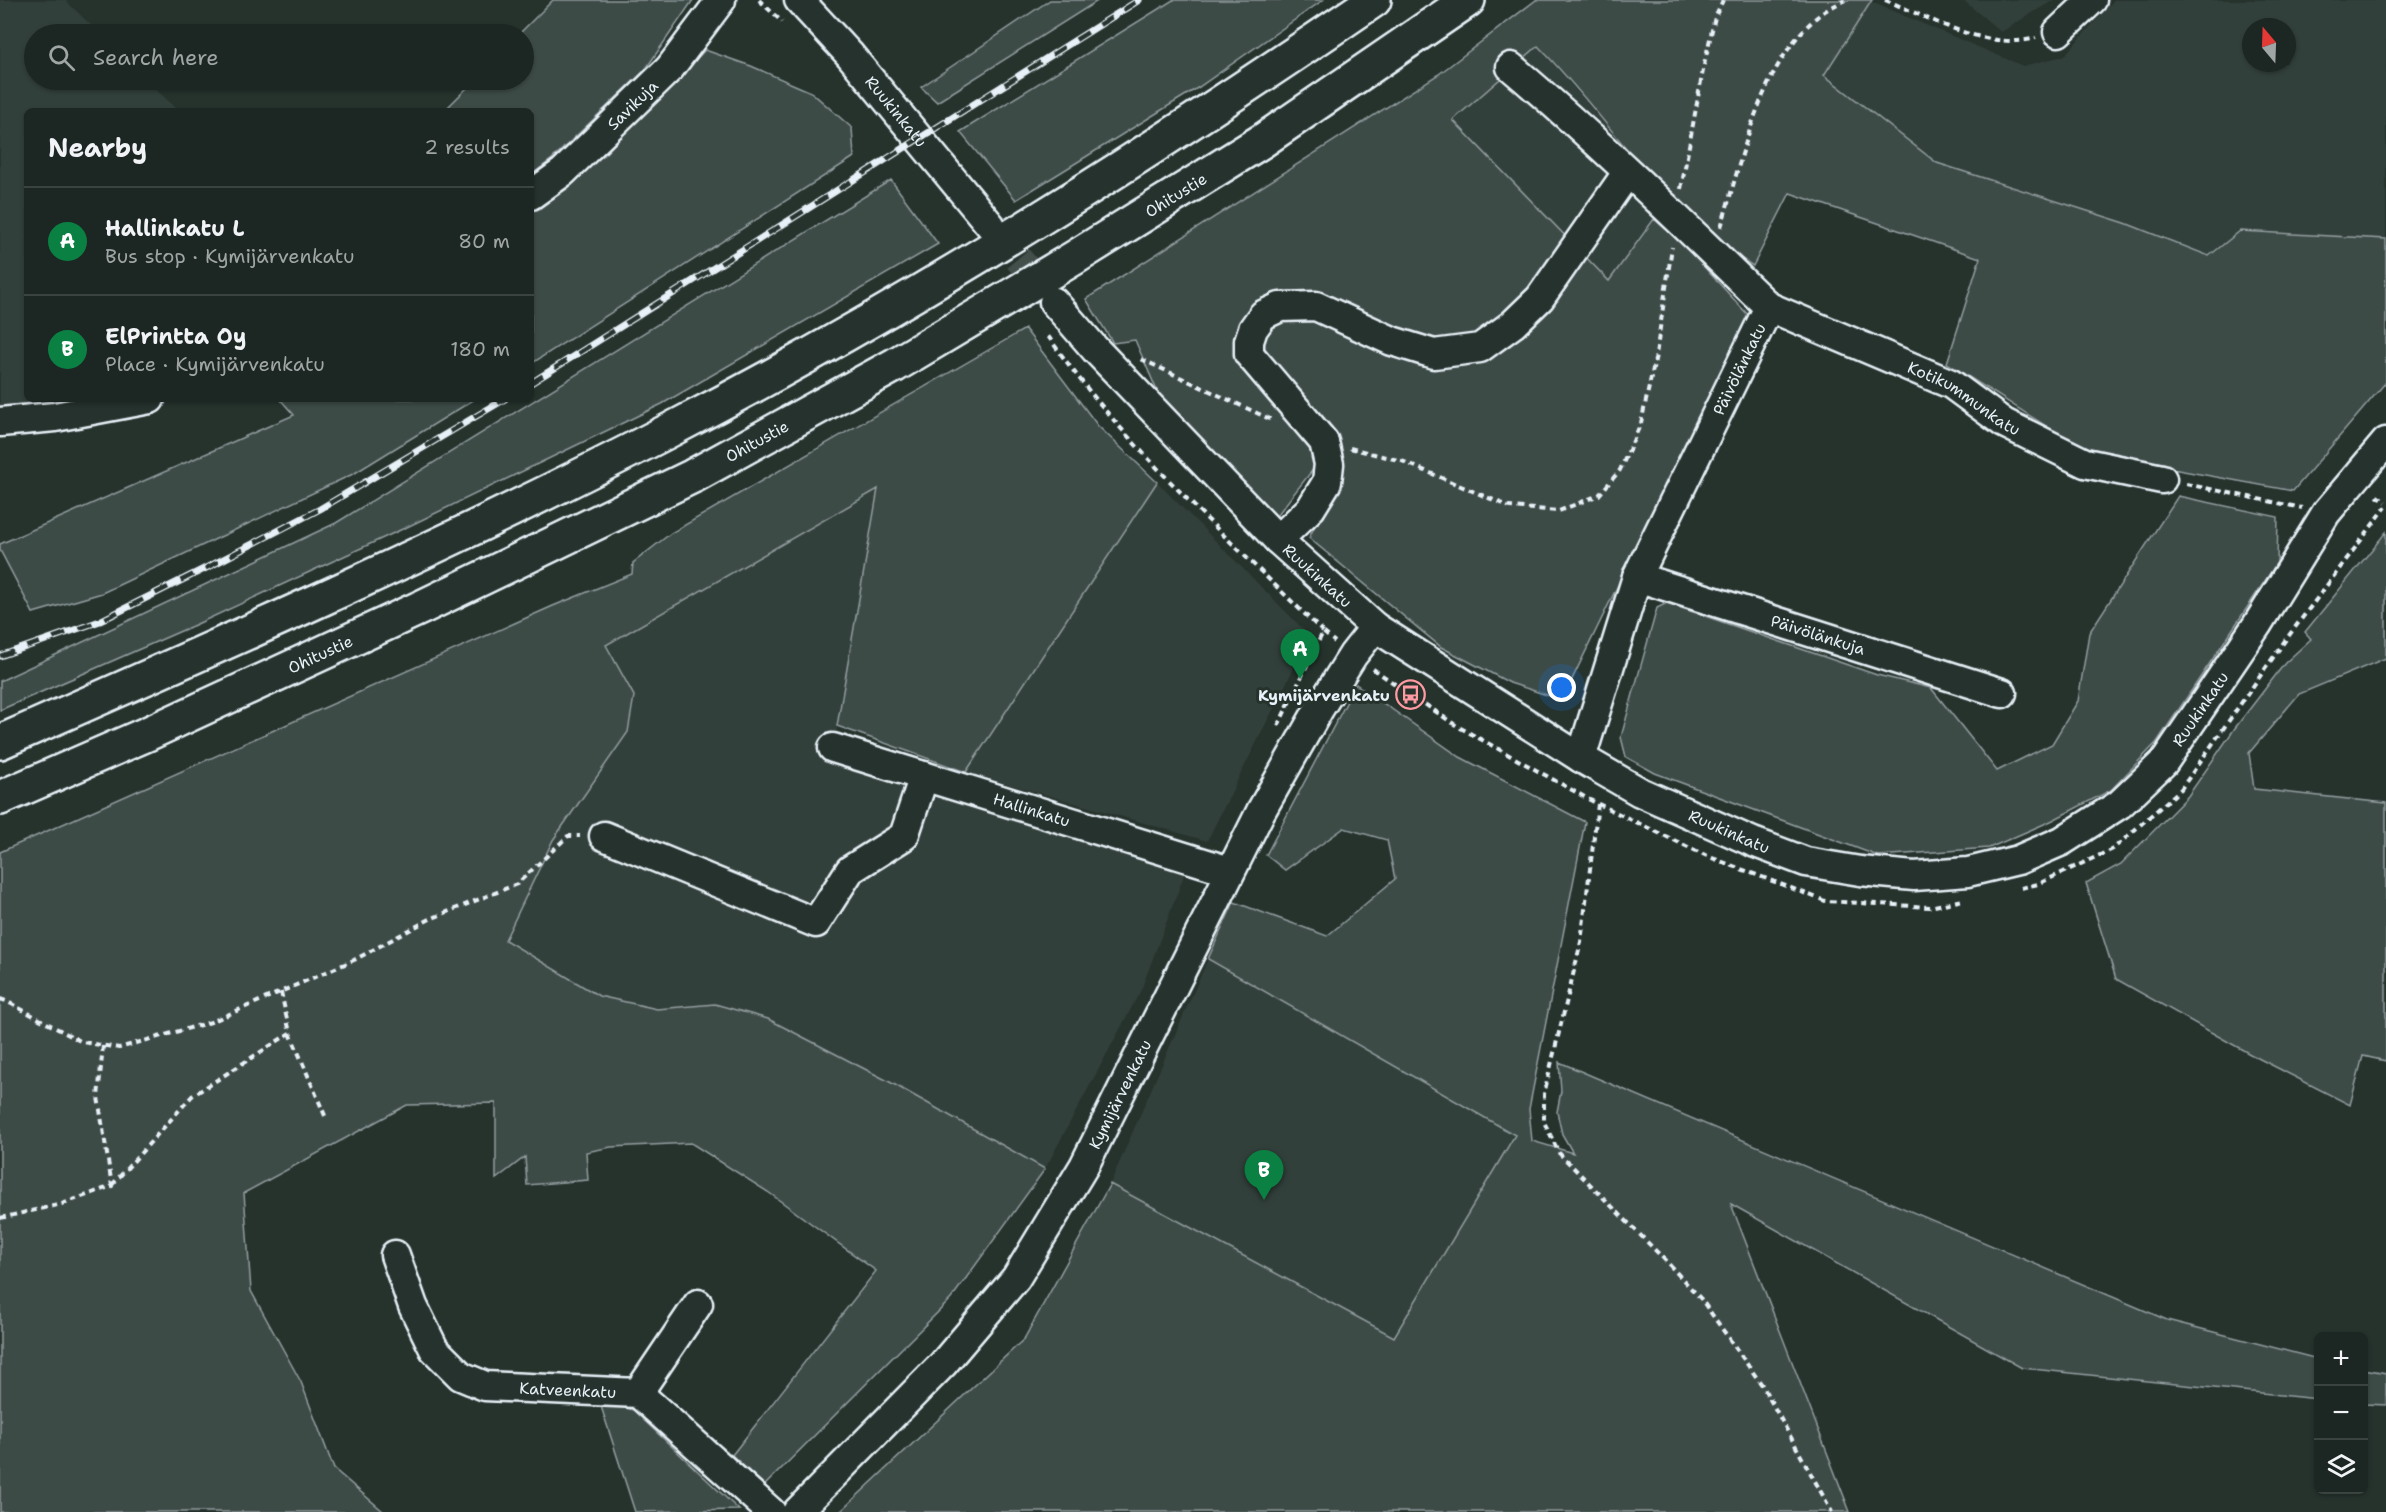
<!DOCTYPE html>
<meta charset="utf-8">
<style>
body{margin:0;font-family:"Shantell Sans",sans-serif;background:#29322f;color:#f1f3f6}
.controls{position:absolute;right:18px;bottom:18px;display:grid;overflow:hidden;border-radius:9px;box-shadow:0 2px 4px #0004}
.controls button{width:54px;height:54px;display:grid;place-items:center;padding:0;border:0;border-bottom:2px solid #3a4340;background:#1c2622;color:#f1f3f6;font:30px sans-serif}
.compass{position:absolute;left:2242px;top:18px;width:54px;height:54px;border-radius:50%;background:#1c2622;box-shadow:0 2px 4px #0004;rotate:341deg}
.you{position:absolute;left:1562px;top:688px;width:21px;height:21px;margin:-15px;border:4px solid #fff;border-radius:50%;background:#1a73e8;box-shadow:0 0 0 9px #1a73e833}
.badge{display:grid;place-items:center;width:39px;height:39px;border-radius:50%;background:#0b8043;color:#fff;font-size:20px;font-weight:700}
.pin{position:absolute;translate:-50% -50px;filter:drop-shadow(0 2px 3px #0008)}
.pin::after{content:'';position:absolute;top:32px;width:21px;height:18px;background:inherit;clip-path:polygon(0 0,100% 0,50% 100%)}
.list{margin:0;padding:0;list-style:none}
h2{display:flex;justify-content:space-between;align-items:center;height:78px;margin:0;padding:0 24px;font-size:26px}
h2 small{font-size:20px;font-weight:400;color:#a0a5a5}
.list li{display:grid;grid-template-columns:39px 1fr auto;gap:18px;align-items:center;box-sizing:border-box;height:108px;padding:0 24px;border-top:2px solid #3a4340}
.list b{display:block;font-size:22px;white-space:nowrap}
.list p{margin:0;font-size:20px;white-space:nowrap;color:#a0a5a5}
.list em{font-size:20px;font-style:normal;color:#a0a5a5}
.icon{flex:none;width:33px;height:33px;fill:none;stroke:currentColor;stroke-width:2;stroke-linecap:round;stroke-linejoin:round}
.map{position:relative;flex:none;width:2386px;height:1512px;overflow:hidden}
.search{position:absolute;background:#1c2622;box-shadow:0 2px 4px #0004;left:24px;top:24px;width:510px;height:66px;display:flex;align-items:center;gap:15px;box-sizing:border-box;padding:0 21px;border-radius:33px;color:#a0a5a5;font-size:22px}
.panel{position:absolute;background:#1c2622;box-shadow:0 2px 4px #0004;left:24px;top:108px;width:510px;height:294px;border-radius:9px}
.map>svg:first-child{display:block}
</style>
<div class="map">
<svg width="2386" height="1512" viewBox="0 0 2386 1512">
<rect width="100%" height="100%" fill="#26332d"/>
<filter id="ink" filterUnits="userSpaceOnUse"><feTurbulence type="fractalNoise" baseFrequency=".0167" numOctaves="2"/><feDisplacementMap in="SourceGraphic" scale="12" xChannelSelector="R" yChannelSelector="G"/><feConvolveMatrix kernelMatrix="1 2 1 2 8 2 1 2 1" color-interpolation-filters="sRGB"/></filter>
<g filter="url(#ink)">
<path fill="#333f3a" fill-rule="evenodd" d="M 0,0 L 65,0 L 100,34 L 34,34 L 34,80 L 146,80 L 179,111 L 27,111 L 27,399 L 81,399 L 57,409 L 0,410 Z
M 1963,0 L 2054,0 L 2001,32 Z
M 2114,0 L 2386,0 L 2386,239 L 2240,231 L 2209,256 L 2125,223 L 1937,163 L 1824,75 L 1869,1 L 2023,66 L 2064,56 ZM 2251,27 L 2287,27 L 2287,63 L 2251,63 Z
M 1538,46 L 1668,198 L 1609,282 L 1452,120 Z
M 1157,482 L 1310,636 L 1207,841 L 966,772 Z
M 879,489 L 831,763 L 1186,870 L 1141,990 L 1045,1169 L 888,1081 L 768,1019 L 715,1004 L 657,1009 L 599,996 L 505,941 L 553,840 L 628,732 L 634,696 L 606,645 Z
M 1208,959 L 1515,1135 L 1394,1337 L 1110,1184 Z"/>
<path fill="#3e4b47" stroke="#939ea0" stroke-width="1.5" d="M 553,0 L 693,0 L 645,70 L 552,159 L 531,175 L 531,111 L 444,111 L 475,80 L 524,80 L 524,34 L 519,34 Z
M 1050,0 L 1099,0 L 937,102 L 921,87 Z
M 1173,0 L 1323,0 L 1199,87 L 1016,200 L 960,132 Z
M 1536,0 L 1872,0 L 1824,75 L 1937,163 L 2125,223 L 2209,256 L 2240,231 L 2386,239 L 2386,382 L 2293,491 L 2090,454 L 1947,363 L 1980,258 L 1790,193 L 1753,266 C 1663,212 1610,119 1538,46 L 1453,120 L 1609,281 L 1654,219 L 1685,246 L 1749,316 L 1562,700 L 1510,683 L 1441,647 L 1309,538 L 1342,469 L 1318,463 L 1274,519 L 1165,409 L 1135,340 L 1113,343 L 1086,299 L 1439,74 Z
M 705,50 L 751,66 L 811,92 L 852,128 L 854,157 L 531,364 L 531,209 L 604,155 Z
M 891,180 L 938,244 L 662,404 L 409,526 L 197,624 L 0,710 L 0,681 L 336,523 Z
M 1025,329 L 1098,426 L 1157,482 L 966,772 L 837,726 L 878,489 L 606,645 L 634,696 L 628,732 L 553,840 L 505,940 L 599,996 L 657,1009 L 715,1004 L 768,1019 L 888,1081 L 1045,1169 L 951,1299 L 764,1486 L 732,1455 L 876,1271 L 768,1192 L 691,1143 L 611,1147 L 586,1152 L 588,1180 L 527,1185 L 525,1157 L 496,1179 L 496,1103 L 407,1105 L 244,1193 L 251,1291 L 301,1382 L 334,1469 L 384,1512 L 0,1512 L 0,852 L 553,606 L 632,574 L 633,563 L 671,533 Z
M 280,399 L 475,399 L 355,473 L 102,593 L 33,613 L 0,550 L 0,544 L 294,415 Z
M 2178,496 L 2278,517 L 2277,563 L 2157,742 L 2111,790 L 2051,821 L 1989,848 L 1878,856 L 1655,773 L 1626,757 L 1621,737 L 1657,608 L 1667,603 L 1877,675 L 1931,688 L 1997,771 L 2052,744 L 2078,701 L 2089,633 Z
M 2386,532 L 2386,658 L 2299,694 L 2249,753 L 2254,789 L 2386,803 L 2386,1061 L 2363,1056 L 2350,1105 L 2250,1054 L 2116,979 L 2086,883 L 2121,864 L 2188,796 L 2235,728 L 2285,663 L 2311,639 L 2305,632 Z
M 1356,684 L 1460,757 L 1585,822 L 1529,1109 L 1532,1141 L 1573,1153 L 1562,1134 L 1557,1112 L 1561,1091 L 1559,1062 L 2167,1320 L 2318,1359 L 2318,1399 L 2022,1368 L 1731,1204 L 1850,1512 L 840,1512 L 1024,1339 L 1110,1184 L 1394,1337 L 1515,1135 L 1208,959 L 1234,902 L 1327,936 L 1395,879 L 1387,840 L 1344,828 L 1285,870 L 1266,855 Z
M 2364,1369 L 2386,1373 L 2386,1405 L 2364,1404 Z
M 599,1400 L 633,1410 L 739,1510 L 635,1512 Z"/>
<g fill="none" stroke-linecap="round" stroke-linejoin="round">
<path stroke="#43504b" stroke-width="28" stroke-dasharray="28 14" stroke-linecap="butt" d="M 991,226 L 1051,298"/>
<defs>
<g id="minor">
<path id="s1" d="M 799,0 L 850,55 L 991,226"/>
<path d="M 2058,32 L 2092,0"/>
<path d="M 1511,67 C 1601,143 1685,226 1769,307 L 1637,577 L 1581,758"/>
<path id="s2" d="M 531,195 L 563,172 L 670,68 L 721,0"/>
<path id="s3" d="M 1054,302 L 1095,349 L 1278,540 L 1375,627 L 1581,758 L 1640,792 L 1753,842 L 1806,862 L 1860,871 L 1914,876 L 1968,872 L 2018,860 L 2062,841 L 2120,804 L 2164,762 L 2257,625 L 2326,513 L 2386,442"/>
<path id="s4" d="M 1769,307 L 1951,384 L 2004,423 L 2085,463 L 2162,479"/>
<path d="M 0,422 L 55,417 L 150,399"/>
<path d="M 1278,540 L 1311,508 L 1327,482 L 1329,464 L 1324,442 L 1249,354 L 1249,341 L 1253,329 L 1263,315 L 1280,307 L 1316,306 L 1392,341 L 1434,354 L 1480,348 L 1513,324 L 1540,298 L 1627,173"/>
<path id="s5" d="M 1637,577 L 2002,693"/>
<path id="s6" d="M 833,748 L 1230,871"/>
<path d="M 604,836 L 816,923 L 850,870 L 904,836 L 924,776"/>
<path id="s7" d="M 395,1255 L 413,1306 L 434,1349 L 461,1376 L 485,1386 L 638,1393 L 771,1512"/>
<path d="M 638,1393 L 698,1304"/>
<path id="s8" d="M 797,1512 L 943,1364 L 1016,1278 L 1084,1166 L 1261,811 L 1319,709 L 1353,655 L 1375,627"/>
</g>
<g id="highway">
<path d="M 0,742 C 226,643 451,544 670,430 C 914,304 1147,155 1374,0"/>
<path id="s9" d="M 0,798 L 147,734 L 422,607 L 693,476 L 895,365 L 1074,258 L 1262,141 L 1468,0"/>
</g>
</defs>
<use href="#minor" stroke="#e8f1f8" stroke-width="33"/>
<use href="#highway" stroke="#e8f1f8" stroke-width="38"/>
<path stroke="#e8f1f8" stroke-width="4" stroke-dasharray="6 4.5" stroke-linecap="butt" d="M 759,0 L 782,22
M 1885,0 C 1930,18 1987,51 2036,38
M 1681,189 L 1704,65 L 1715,17 L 1723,0
M 1721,227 C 1743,156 1759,67 1817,17 C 1825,10 1836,5 1845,0
M 1048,336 C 1125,447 1228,538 1323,632
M 1141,359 L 1272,420
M 1350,448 L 1402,461 L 1510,507 L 1559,511 L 1599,495 L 1620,470 L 1641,423 L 1656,355 L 1672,247
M 2186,484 L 2302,508
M 2377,496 L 2386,502
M 1373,669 L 1457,726 L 1590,800 L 1707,856 L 1825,901 L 1930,907 L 1963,900
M 1278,726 L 1323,632 L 1335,642
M 1598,804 L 1581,942 L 1544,1094 L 1544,1122 L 1559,1153 L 1662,1257 L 1701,1299 L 1762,1385 L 1832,1512
M 2021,888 L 2038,884 L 2113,849 L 2181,789 L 2284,642 L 2386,507
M 281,992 L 290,1033 L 326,1118
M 0,999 L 6,1001 L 82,1042 L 119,1048 L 211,1022 L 354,960 L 430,919 L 517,884 L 568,836 L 580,836
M 112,1185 L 192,1096 L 290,1033
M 0,1218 L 62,1204 L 112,1186 L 98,1097 L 103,1046"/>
<use href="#minor" stroke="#26332d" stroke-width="28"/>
<use href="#highway" stroke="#26332d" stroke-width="33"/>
<defs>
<path id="rail" d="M 531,383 L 1139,0
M 0,656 L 100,621 L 216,563 L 320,509 L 505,399"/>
</defs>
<use href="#rail" stroke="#e8f1f8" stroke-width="7"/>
<use href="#rail" stroke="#26332d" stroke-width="4.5" stroke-dasharray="14" stroke-linecap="butt"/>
</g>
</g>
<defs>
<symbol id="bus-ring" viewBox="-11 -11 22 22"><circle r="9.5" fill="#26332d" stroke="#ff9aa2" stroke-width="1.5"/><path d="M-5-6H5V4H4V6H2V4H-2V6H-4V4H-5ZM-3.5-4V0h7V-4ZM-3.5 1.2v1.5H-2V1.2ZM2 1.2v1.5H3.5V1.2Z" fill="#ff9aa2"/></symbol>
</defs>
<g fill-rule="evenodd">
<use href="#bus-ring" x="1394" y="678" width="33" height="33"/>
</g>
<g text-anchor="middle" stroke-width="6" stroke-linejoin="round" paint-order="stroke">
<g font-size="16" fill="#e8f1f8" stroke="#26332d">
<text dy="6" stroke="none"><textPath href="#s2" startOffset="136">Savikuja</textPath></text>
<text dy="6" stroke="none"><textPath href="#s1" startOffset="148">Ruukinkatu</textPath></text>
<text dy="6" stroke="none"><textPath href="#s9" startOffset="1323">Ohitustie</textPath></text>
<text transform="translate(1739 369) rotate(-64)" y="6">Päivölänkatu</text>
<text dy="6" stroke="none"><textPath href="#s4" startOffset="216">Kotikummunkatu</textPath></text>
<text dy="6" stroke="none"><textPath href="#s9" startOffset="837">Ohitustie</textPath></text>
<text dy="6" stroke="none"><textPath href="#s3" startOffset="380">Ruukinkatu</textPath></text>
<text dy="6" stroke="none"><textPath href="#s5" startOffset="190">Päivölänkuja</textPath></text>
<text dy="6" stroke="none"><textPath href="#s9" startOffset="351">Ohitustie</textPath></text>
<text dy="6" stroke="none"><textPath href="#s3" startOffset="1406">Ruukinkatu</textPath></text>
<text dy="6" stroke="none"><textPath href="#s6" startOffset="208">Hallinkatu</textPath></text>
<text dy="6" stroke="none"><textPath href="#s3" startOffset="867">Ruukinkatu</textPath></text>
<text dy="6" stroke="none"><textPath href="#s8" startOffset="532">Kymijärvenkatu</textPath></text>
<text dy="6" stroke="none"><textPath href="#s7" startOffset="249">Katveenkatu</textPath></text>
</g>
<g font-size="16" font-weight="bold" fill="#e8f1f8" stroke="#26332d" text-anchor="end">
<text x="1390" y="701">Kymijärvenkatu</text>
</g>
</g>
</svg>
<div class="controls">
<button>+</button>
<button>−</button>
<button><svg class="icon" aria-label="layers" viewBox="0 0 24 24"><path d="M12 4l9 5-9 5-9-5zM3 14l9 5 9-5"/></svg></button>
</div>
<svg class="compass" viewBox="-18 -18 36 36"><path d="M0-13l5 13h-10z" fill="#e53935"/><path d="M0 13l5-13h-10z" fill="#a0a5a5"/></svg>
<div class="you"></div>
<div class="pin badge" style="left:1300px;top:679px">A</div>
<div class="pin badge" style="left:1264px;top:1200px">B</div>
<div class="search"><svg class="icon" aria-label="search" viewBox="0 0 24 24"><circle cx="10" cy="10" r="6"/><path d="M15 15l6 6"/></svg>Search here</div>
<section class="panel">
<h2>Nearby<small>2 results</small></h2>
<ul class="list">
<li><span class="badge">A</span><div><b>Hallinkatu L</b><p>Bus stop · Kymijärvenkatu</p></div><em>80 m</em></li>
<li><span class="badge">B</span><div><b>ElPrintta Oy</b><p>Place · Kymijärvenkatu</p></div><em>180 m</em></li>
</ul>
</section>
</div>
